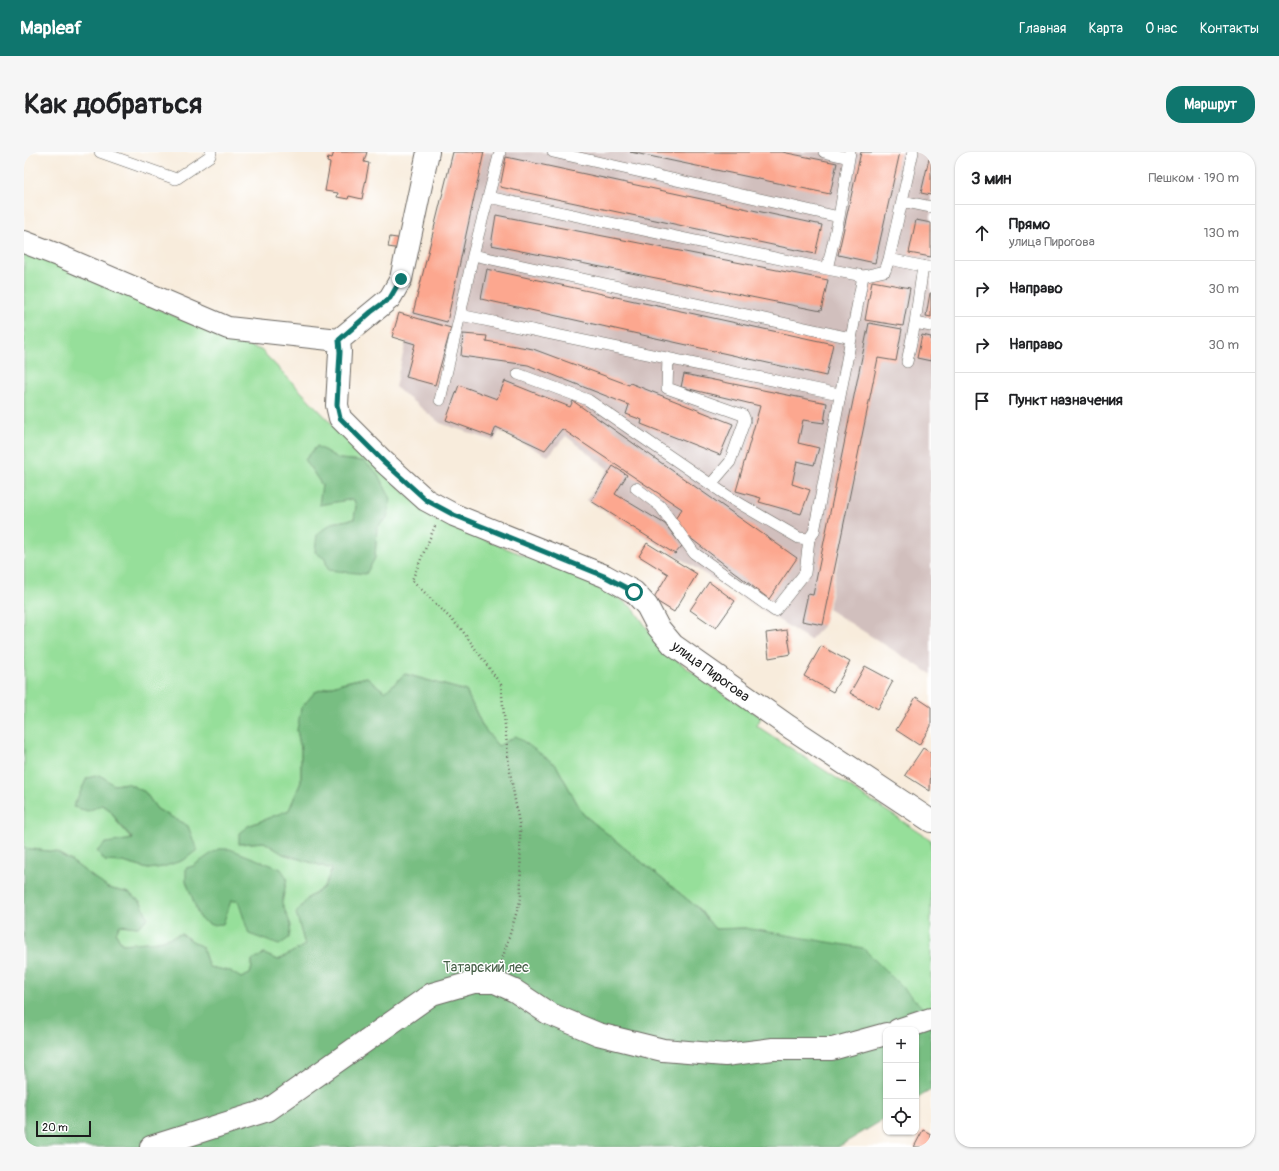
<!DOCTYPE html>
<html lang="ru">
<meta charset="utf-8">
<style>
body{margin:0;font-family:Pangolin,sans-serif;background:#f6f6f6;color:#202124}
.controls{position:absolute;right:12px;bottom:12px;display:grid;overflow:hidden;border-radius:8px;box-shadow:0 1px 3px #0004}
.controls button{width:36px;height:36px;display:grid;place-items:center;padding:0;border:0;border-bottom:1px solid #e0e0e0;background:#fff;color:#202124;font:20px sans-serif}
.scale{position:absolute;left:12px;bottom:10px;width:55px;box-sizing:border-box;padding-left:4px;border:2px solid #1c1c1c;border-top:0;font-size:11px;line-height:14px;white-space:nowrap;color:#1c1c1c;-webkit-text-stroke:3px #fff;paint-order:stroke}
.stop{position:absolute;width:12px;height:12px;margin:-9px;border:3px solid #0f766e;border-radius:50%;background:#fff}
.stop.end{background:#0f766e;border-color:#fff;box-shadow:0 1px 4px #0008}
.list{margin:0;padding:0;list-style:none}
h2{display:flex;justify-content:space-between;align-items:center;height:52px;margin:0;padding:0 16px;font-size:17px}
h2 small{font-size:13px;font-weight:400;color:#757577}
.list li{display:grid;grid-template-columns:26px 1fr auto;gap:12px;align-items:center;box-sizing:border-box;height:56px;padding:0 16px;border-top:1px solid #e0e0e0}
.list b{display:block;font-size:15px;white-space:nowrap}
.list p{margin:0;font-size:13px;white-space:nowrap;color:#757577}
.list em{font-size:13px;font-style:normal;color:#757577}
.icon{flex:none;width:22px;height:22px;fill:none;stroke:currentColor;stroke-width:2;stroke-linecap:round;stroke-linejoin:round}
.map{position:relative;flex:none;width:907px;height:995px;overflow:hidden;border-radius:16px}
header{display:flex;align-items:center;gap:24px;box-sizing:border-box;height:56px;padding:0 20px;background:#0f766e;color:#fff}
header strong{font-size:19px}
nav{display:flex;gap:22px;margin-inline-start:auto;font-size:14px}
.intro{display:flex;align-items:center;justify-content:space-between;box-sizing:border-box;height:96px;padding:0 24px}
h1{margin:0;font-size:28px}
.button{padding:10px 18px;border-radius:16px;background:#0f766e;color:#fff;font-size:14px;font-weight:700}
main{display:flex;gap:24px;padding:0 24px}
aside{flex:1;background:#fff;border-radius:16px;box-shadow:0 1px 3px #0004}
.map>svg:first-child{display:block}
</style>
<header>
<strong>Mapleaf</strong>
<nav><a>Главная</a><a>Карта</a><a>О нас</a><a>Контакты</a></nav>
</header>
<div class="intro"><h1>Как добраться</h1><a class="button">Маршрут</a></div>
<main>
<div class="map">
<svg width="907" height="995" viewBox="0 0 907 995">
<rect width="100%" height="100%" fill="#fff"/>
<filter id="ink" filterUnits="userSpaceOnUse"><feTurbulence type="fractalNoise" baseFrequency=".025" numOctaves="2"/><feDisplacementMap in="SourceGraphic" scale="8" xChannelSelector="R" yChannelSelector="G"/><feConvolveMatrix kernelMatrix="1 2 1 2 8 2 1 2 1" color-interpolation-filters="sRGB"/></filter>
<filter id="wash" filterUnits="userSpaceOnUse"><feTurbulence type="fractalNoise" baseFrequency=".012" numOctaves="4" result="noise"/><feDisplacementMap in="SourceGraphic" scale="16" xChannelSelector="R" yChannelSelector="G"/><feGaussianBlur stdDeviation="0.9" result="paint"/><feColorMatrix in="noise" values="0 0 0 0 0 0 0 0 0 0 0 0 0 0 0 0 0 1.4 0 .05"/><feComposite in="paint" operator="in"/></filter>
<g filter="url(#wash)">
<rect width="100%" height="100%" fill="#f8ecdc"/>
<path fill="#d1bfbd" d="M 428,0 L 907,0 L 907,522 L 804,457 L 841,274 L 799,474 L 786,488 L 563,348 L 584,317 L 542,284 L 524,304 L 475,279 L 470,289 L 416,271 L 371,235 Z"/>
<path fill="#96df9a" stroke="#597e5b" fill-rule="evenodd" d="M 0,99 L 201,186 L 237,198 L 314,278 L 403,361 L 439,379 L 579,435 L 609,456 L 637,496 L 685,533 L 737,565 L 733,574 L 907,688 L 907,862 L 721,776 L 691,777 L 675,757 L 559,662 L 532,613 L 474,594 L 459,575 L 442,539 L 381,522 L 361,540 L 343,525 L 317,531 L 291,540 L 273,578 L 277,598 L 277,630 L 265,658 L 224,674 L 215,692 L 240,690 L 259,702 L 308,717 L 300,735 L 284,746 L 276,775 L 281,793 L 254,808 L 240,802 L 228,808 L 228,815 L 226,822 L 217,826 L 205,819 L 185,815 L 178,795 L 157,782 L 136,789 L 98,792 L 92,781 L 96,773 L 114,775 L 105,741 L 84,736 L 46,708 L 32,700 L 0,696 ZM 293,294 L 315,307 L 340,309 L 363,366 L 353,375 L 351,406 L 308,371 L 330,367 L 332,354 L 330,348 L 324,348 L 296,352 L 298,333 L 281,308 ZM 63,626 L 90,633 L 103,631 L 121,640 L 133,657 L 164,674 L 139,715 L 124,717 L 99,710 L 81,709 L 96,689 L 109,688 L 94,671 L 86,658 L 58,637 Z"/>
<path fill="#78be82" stroke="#4a6d4f" d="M 293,294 L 315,307 L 340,309 L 353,321 L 367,347 L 363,366 L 353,375 L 351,406 L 342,422 L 304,418 L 301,407 L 291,400 L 293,382 L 308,371 L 330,367 L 332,354 L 330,348 L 324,348 L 295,353 L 298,333 L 281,308 Z
M 381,522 L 442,539 L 459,575 L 474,594 L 492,584 L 532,613 L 559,662 L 675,757 L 691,777 L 721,776 L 839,796 L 907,864 L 907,938 L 892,947 L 892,878 L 862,878 L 862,966 L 814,995 L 0,995 L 0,696 L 32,700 L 46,708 L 84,736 L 105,741 L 117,750 L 124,766 L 114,775 L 96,773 L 92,781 L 98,792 L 135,789 L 157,782 L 178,795 L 185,815 L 206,819 L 217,826 L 226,822 L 228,815 L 228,808 L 240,802 L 254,808 L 281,793 L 272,761 L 284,746 L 300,735 L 308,717 L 259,702 L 240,690 L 215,692 L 215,681 L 224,674 L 265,658 L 277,630 L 277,598 L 273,578 L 277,556 L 291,540 L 318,531 L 343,525 L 361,540 Z
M 76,623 L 90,633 L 103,631 L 121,640 L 133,657 L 164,674 L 173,698 L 160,708 L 139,715 L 124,717 L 99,710 L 81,709 L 73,699 L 82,691 L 109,687 L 94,670 L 86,658 L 78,653 L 64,659 L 49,655 L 63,626 Z
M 194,697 L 206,697 L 257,717 L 263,726 L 258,751 L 267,773 L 265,786 L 255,793 L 225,782 L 214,749 L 207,749 L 199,772 L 187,773 L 176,767 L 162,729 L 162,716 L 169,714 Z"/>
<g id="blocks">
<path fill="#fca78f" d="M 310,0 L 343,0 L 340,10 L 345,11 L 338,47 L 325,44 L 324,47 L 313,45 L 314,41 L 301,39 L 306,11 L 303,10 L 304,5 L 308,6 Z
M 429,0 L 460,0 L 423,170 L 389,161 Z
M 606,0 L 758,0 L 813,11 L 806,42 Z
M 837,0 L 876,0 L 851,111 L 814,103 Z
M 482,5 L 798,73 L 791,102 L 476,35 Z
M 905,7 L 907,7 L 907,43 L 897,41 Z
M 472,63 L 804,128 L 797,159 L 467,93 Z
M 892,68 L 907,71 L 907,105 L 885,101 Z
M 366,85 L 379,87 L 377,97 L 364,95 Z
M 463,117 L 809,192 L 802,224 L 457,147 Z
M 848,129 L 886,136 L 879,174 L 841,168 Z
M 906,141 L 907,141 L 907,165 L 902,164 Z
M 375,161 L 427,176 L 411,233 L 382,225 L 391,192 L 368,185 Z
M 845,171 L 878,177 L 872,209 L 854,206 L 799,473 L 778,469 L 784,442 L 789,443 Z
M 439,182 L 463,184 L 462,189 L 509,197 L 605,233 L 606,231 L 709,272 L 696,303 L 617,272 L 618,268 L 602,262 L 605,253 L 504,213 L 437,204 Z
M 898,183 L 907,185 L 907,209 L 893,206 Z
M 660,222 L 803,251 L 800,271 L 779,268 L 774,291 L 795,296 L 790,313 L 773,309 L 768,332 L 786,338 L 777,362 L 735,350 L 737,346 L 712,339 L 736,254 L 657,235 Z
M 481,229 L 546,255 L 549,249 L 773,406 L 745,447 L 665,385 L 651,367 L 658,357 L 538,277 L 521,298 L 472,275 L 468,285 L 422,268 L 435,233 L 473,247 Z
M 589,314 L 603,323 L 591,342 L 641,372 L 658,394 L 651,402 L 567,349 Z
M 623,391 L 673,422 L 650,460 L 629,447 L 644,422 L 615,404 Z
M 685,430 L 711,449 L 692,476 L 666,458 Z
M 763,478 L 767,502 L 745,506 L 742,481 Z
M 797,494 L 826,510 L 809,540 L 780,524 Z
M 841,514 L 869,529 L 854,557 L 826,541 Z
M 892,545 L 907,555 L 907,574 L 895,593 L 872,578 Z
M 899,596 L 907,601 L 906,639 L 881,623 Z
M 899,978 L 907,982 L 907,995 L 890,995 Z"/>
</g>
</g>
<g filter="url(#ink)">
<use href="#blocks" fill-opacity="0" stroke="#69655f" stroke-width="1"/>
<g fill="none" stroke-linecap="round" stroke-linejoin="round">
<defs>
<path id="lane" d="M 76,0 L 152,27 L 186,4 L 187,0
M 529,0 L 815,65
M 800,0 L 825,6
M 464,45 L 803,117 L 839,124 L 861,119 L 865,107 L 889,0
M 878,49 L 907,55
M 449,103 L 827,186
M 865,107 L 907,116
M 803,117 L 815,65 L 826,0
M 436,163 L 815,242
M 891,171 L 907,174
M 644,206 L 643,236 L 719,263 L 721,268 L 706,310 L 687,332
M 883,210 L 891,171 L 899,114
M 494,222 L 564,248 L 708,347 L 775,386 L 785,387
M 416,248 L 436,163 L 449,103 L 476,0
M 612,336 L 636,354 L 670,401 L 751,459 L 781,421 L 785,387 L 790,380 L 839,124"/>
<path id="street" d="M 0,90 L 31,102 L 204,176 L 315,188 L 366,146 L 377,127 L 404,0
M 315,188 L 316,200 L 313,253 L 316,266 L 360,310 L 402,348 L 430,363 L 581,424 L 610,440 L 623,454 L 634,475 L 649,493 L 764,574 L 907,669
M 874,878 L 907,867
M 127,995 L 244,958 L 408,842 L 450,830 L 471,830 L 491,839 L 524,861 L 574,882 L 639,898 L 701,903 L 749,897 L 808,897 L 862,882"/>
</defs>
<use href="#lane" stroke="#69655f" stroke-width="12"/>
<use href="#street" stroke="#69655f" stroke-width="24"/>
<path stroke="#69655f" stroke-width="2.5" stroke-dasharray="1 3" stroke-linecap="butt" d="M 411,374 L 388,428 L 438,478 L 477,533 L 485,614 L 496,677 L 497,746 L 477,811"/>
<use href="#lane" stroke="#fff" stroke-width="11"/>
<use href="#street" stroke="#fff" stroke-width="22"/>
</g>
</g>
<g fill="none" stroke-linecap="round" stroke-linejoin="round" filter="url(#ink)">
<path stroke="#0f766e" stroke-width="5" d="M 377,127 L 366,146 L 347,160 L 315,188 L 316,200 L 313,253 L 316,266 L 360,310 L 402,348 L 430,363 L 580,424 L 610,440"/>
</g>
<g text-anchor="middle" stroke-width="3" stroke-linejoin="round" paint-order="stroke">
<g font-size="14" fill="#1c1c1c" stroke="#fff">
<text transform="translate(687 519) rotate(36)" y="5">улица Пирогова</text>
</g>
<g font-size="14" fill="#476048" stroke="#fff">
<text x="462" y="820">Татарский лес</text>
</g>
</g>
</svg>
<div class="controls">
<button>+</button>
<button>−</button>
<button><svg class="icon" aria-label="locate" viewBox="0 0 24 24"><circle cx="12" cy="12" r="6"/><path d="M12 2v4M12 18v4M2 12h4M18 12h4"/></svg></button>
</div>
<div class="scale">20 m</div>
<div class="stop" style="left:610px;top:440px"></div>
<div class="stop end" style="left:377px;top:127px"></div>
</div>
<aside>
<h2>3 мин<small>Пешком · 190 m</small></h2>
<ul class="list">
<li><svg class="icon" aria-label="ahead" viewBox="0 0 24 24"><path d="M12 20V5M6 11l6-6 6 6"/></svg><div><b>Прямо</b><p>улица Пирогова</p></div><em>130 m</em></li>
<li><svg class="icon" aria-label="right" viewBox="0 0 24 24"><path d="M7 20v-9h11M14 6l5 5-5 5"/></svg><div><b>Направо</b></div><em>30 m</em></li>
<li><svg class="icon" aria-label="right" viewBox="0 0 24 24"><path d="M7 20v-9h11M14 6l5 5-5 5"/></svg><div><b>Направо</b></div><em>30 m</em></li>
<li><svg class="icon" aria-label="arrive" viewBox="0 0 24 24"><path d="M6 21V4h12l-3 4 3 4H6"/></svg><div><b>Пункт назначения</b></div></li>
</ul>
</aside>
</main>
